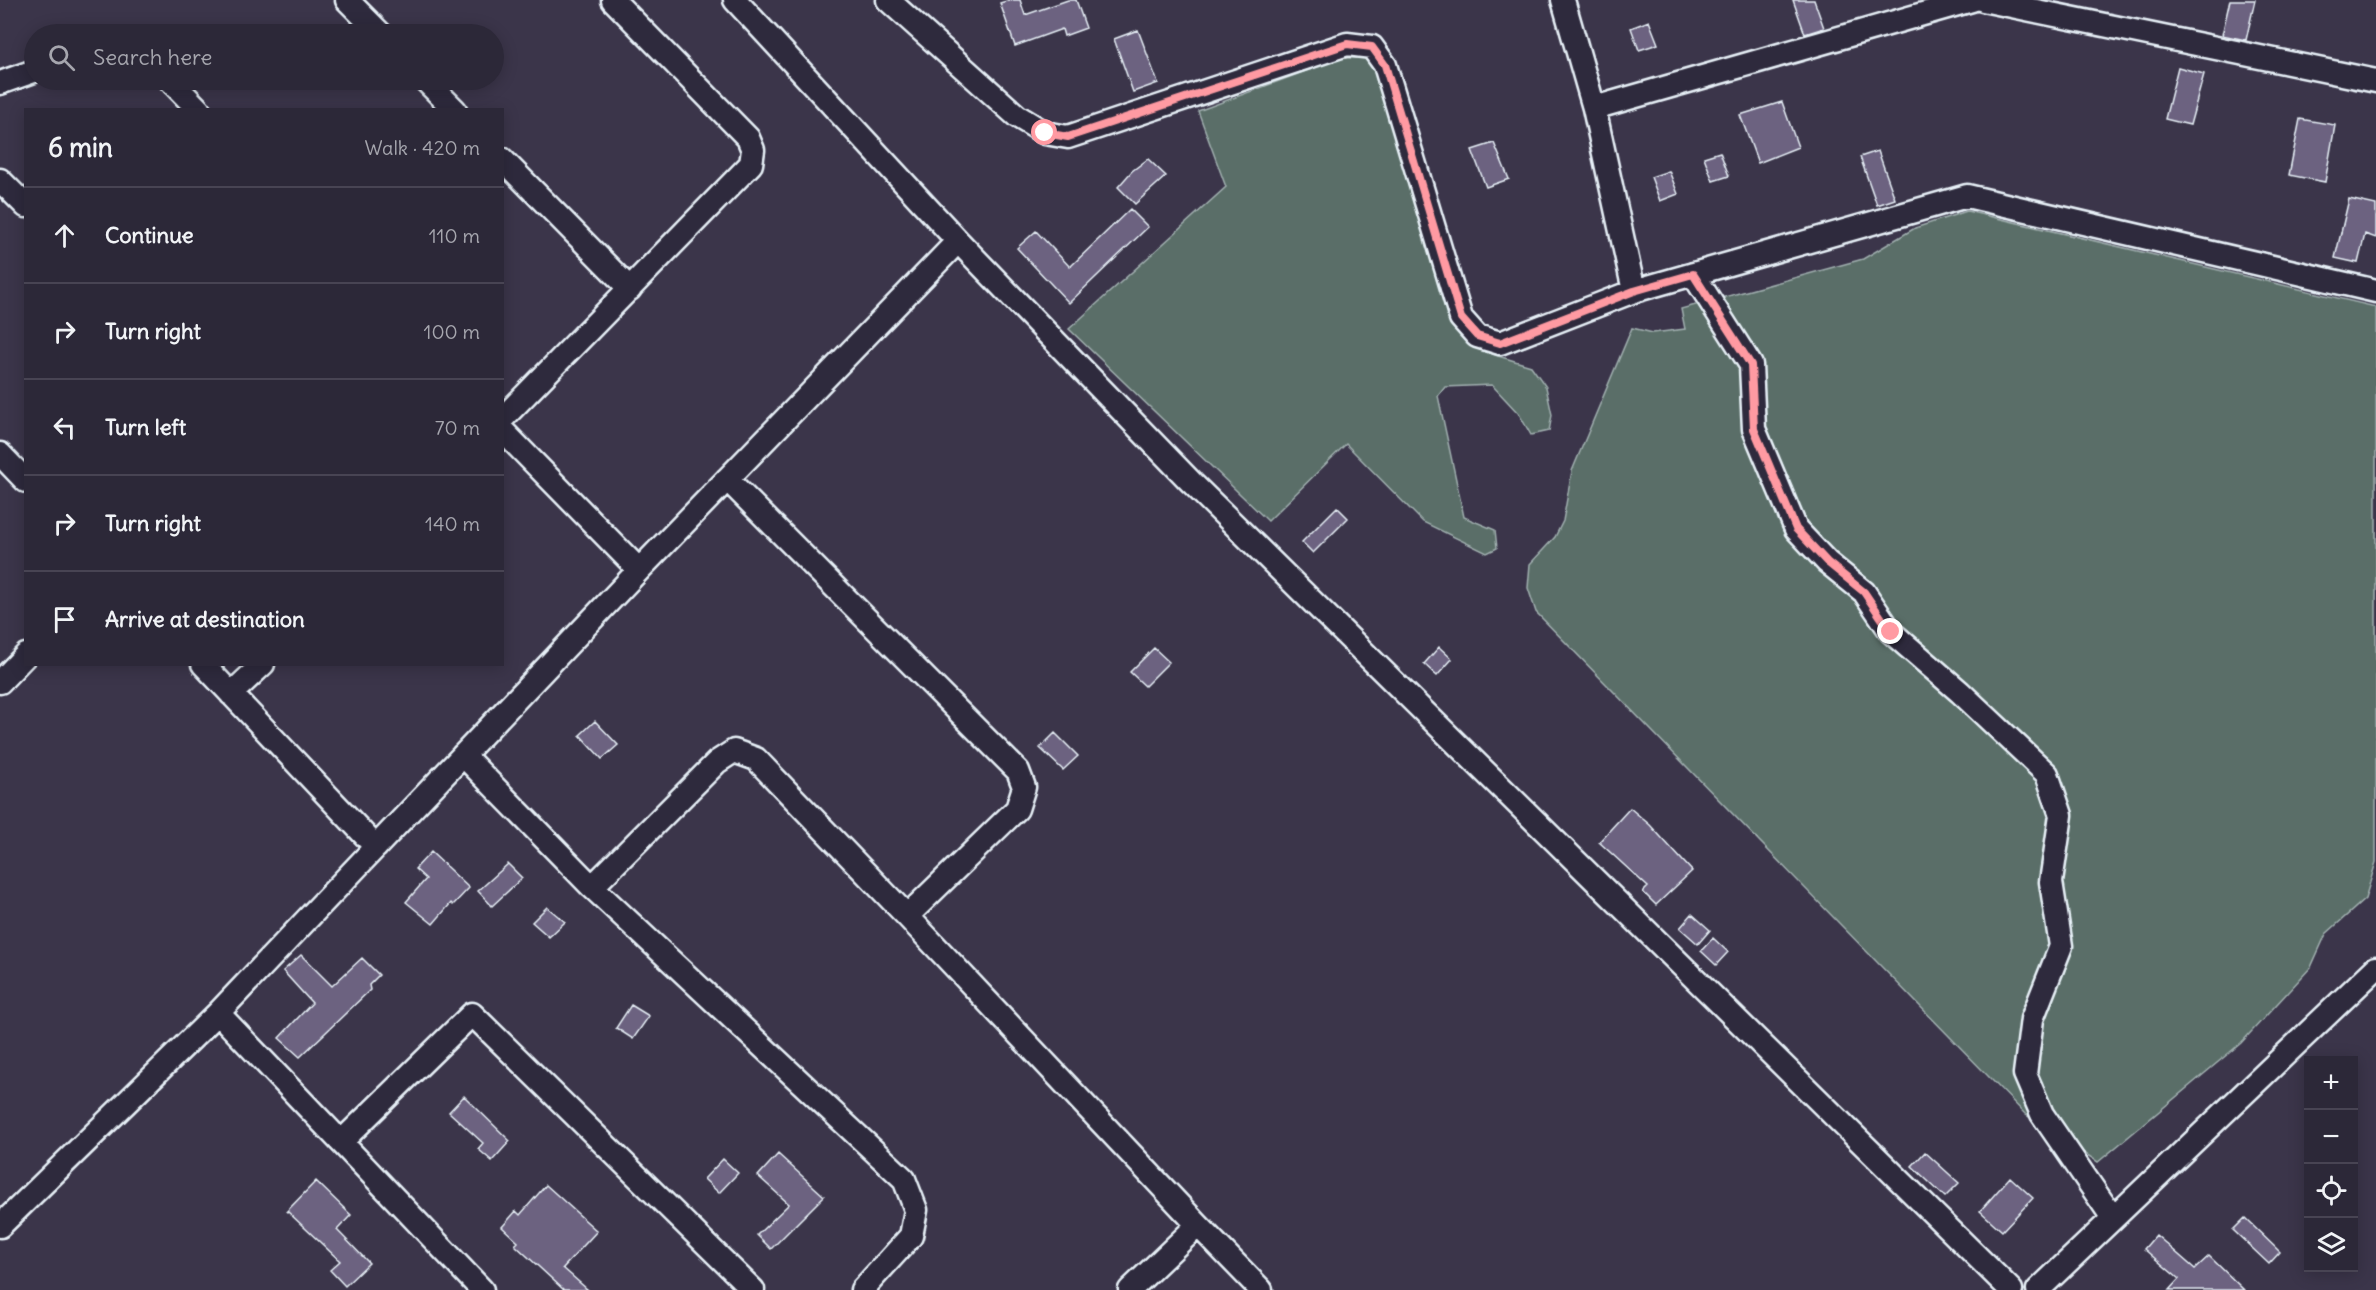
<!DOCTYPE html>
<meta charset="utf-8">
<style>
body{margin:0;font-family:Delius,sans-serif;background:#343040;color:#f1f3f6}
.controls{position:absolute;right:18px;bottom:18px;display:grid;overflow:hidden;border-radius:0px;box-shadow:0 3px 15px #0003}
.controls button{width:54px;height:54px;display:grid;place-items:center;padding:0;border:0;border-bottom:2px solid #484453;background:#2c2838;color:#f1f3f6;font:30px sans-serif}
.stop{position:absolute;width:18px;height:18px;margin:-14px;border:4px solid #ff9aa2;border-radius:50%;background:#fff}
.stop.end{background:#ff9aa2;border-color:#fff;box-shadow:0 2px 6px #0008}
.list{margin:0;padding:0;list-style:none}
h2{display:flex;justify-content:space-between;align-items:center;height:78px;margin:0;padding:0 24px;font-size:26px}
h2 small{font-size:20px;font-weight:400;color:#a6a6ae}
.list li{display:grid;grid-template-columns:39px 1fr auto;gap:18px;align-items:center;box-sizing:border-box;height:96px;padding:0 24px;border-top:2px solid #484453}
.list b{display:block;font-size:22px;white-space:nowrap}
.list em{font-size:20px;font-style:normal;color:#a6a6ae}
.icon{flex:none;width:33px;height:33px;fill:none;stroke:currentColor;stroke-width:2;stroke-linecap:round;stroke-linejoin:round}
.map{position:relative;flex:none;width:2376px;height:1290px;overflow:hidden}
.search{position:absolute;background:#2c2838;box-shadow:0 3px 15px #0003;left:24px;top:24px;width:480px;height:66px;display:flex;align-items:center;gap:15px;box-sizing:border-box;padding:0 21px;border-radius:33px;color:#a6a6ae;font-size:22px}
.panel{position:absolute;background:#2c2838;box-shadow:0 3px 15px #0003;left:24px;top:108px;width:480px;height:558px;border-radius:0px}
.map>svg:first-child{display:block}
</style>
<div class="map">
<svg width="2376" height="1290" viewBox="0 0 2376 1290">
<rect width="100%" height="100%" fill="#3b354a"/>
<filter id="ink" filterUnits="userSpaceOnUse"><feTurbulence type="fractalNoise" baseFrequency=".0167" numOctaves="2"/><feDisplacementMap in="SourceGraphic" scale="12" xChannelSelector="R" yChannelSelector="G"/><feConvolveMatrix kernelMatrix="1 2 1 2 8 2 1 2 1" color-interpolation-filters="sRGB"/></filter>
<g filter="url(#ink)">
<path fill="#5a6e67" stroke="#a1b0b0" stroke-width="1.5" d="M 1341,58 L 1363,58 L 1380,70 L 1472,343 L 1495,355 L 1531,366 L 1546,387 L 1552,415 L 1549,431 L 1531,435 L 1519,414 L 1492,385 L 1445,387 L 1438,396 L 1464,517 L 1495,530 L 1497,548 L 1487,553 L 1423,522 L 1346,444 L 1268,521 L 1069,329 L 1226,187 L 1198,111 Z
M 1967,211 L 2376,307 L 2376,862 L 2365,899 L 2326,934 L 2311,967 L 2241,1043 L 2098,1162 L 2026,1115 L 1536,612 L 1528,588 L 1530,564 L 1555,537 L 1563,521 L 1572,471 L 1632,328 L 1653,333 L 1685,329 L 1681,309 L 1863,259 L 1915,228 Z"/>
<path fill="#6c6280" stroke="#e8f1f8" stroke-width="1.5" d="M 1010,0 L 1020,0 L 1025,15 L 1068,0 L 1076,0 L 1086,28 L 1064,36 L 1062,29 L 1015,46 L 1000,3 Z
M 1793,0 L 1814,0 L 1824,28 L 1805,34 Z
M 2230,0 L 2255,0 L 2246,40 L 2222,35 Z
M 1649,21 L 1658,44 L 1639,50 L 1631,28 Z
M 1138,30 L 1158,83 L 1133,92 L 1114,39 Z
M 2178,67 L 2204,74 L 2190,125 L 2165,119 Z
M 1782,102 L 1798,147 L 1758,163 L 1740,115 Z
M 2300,119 L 2335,125 L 2325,182 L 2289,175 Z
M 1494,143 L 1509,179 L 1486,187 L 1472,150 Z
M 1878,151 L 1895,199 L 1877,205 L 1860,157 Z
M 1720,152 L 1729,176 L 1713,181 L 1704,157 Z
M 1148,159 L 1166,176 L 1135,204 L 1118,187 L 1132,171 Z
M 1669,171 L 1678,194 L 1660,201 L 1651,177 Z
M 2349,199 L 2376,205 L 2376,238 L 2365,234 L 2358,263 L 2335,258 Z
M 1130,209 L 1148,227 L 1069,303 L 1017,248 L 1036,231 L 1070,267 Z
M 1337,507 L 1348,518 L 1313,553 L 1302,542 Z
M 1439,647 L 1452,659 L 1437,676 L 1424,664 Z
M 1154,648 L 1169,662 L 1145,686 L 1130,672 Z
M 595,721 L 618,745 L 602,759 L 580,735 Z
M 1055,733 L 1078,756 L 1063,770 L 1040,748 Z
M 1630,808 L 1650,825 L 1692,871 L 1656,905 L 1643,892 L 1648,887 L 1599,842 Z
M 431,852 L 469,888 L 453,905 L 451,903 L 433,924 L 406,902 L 426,879 L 415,869 Z
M 508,864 L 522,878 L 492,906 L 478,891 Z
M 547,907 L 565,922 L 549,937 L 532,922 Z
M 1692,914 L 1710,930 L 1698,944 L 1680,928 Z
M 1713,938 L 1728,952 L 1716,965 L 1701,951 Z
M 301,955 L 332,986 L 362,958 L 379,975 L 369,985 L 370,990 L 300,1057 L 279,1038 L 312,1003 L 283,971 Z
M 631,1005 L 649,1016 L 633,1039 L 616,1028 Z
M 464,1096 L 510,1141 L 492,1161 L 478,1149 L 483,1143 L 449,1112 Z
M 1925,1152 L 1959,1183 L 1945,1197 L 1912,1166 Z
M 778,1154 L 824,1196 L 771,1249 L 757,1235 L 789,1204 L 758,1176 Z
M 723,1159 L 738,1173 L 719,1193 L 704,1179 Z
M 2010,1177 L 2033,1198 L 2002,1231 L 1980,1211 Z
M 316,1181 L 351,1215 L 337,1230 L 369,1263 L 345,1286 L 330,1270 L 340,1261 L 287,1211 Z
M 546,1185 L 597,1231 L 563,1268 L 588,1290 L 564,1290 L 515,1245 L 518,1242 L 502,1227 L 516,1211 L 520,1215 Z
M 2245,1218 L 2280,1252 L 2269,1264 L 2233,1230 Z
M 2156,1235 L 2195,1269 L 2209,1256 L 2244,1290 L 2169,1290 L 2179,1279 L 2144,1249 Z"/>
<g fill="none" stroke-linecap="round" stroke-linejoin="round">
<defs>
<path id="street" d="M 347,0 L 381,34
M 735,0 L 958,241 L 1192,483 L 2011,1290
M 888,0 L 1017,116 L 1045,133 L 1068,137 L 1347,44 L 1372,47 L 1385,65 L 1461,318 L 1477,336 L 1500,343 L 1634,291 L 1967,196 L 2376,291
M 1563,0 L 1594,108 L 1634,291
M 1983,0 L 2376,81
M 170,80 L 199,110
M 425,80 L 455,110
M 0,83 L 34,71
M 1594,108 L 1972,0
M 502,159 L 630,289
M 0,180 L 26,206
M 1693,274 L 1751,365 L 1754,429 L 1796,529 L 1827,562 L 1864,592 L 1891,632 L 1960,692 L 2047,774 L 2061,815 L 2051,882 L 2061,946 L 2032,1019 L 2025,1074 L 2042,1114 L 2113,1218
M 502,419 L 751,164 L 753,150 L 748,138 L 613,0
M 502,430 L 639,570
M 0,454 L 26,481
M 727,479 L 1018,771 L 1024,787 L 1017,809 L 907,916
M 203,664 L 376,847
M 0,682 L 26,655
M 231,694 L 263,664
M 463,755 L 592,887 L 904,1179 L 916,1210 L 911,1236 L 862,1290
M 592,887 L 717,762 L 734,751 L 756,759 L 907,916 L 1198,1225 L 1261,1290
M 218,1013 L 482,1290
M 341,1142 L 472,1014 L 753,1290
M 0,1226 L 218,1013 L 639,570 L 958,241
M 1130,1290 L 1198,1225
M 2038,1290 L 2376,968"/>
</defs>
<use href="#street" stroke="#e8f1f8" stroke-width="27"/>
<use href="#street" stroke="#2f2a3d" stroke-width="22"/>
</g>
</g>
<g fill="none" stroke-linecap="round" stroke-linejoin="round" filter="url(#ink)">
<path stroke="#ff9aa2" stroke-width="8" d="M 1045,133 L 1068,137 L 1347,44 L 1372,47 L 1385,65 L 1461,318 L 1477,336 L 1500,343 L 1634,291 L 1693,274 L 1751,365 L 1754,429 L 1796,529 L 1827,562 L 1864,592 L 1891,632"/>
</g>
</svg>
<div class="controls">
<button>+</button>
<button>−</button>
<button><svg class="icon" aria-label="locate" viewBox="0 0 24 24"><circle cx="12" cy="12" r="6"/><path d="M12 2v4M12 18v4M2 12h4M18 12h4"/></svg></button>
<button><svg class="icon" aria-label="layers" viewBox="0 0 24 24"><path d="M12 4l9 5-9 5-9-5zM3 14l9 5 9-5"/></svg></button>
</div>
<div class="stop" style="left:1045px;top:133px"></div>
<div class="stop end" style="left:1891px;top:632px"></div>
<div class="search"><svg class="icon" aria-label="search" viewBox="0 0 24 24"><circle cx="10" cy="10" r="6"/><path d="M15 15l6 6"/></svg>Search here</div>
<section class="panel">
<h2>6 min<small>Walk · 420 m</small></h2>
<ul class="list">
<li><svg class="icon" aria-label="ahead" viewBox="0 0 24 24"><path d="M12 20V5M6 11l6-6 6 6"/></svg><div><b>Continue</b></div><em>110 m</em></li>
<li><svg class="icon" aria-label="right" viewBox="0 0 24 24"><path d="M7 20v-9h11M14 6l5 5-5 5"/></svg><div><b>Turn right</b></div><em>100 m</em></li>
<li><svg class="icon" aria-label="left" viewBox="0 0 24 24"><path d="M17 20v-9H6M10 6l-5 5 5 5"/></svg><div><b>Turn left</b></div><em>70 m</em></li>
<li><svg class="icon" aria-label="right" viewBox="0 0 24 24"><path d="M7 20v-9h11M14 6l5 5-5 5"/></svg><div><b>Turn right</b></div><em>140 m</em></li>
<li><svg class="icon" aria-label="arrive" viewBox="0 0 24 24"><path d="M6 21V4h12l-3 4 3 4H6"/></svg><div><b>Arrive at destination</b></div></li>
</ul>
</section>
</div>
